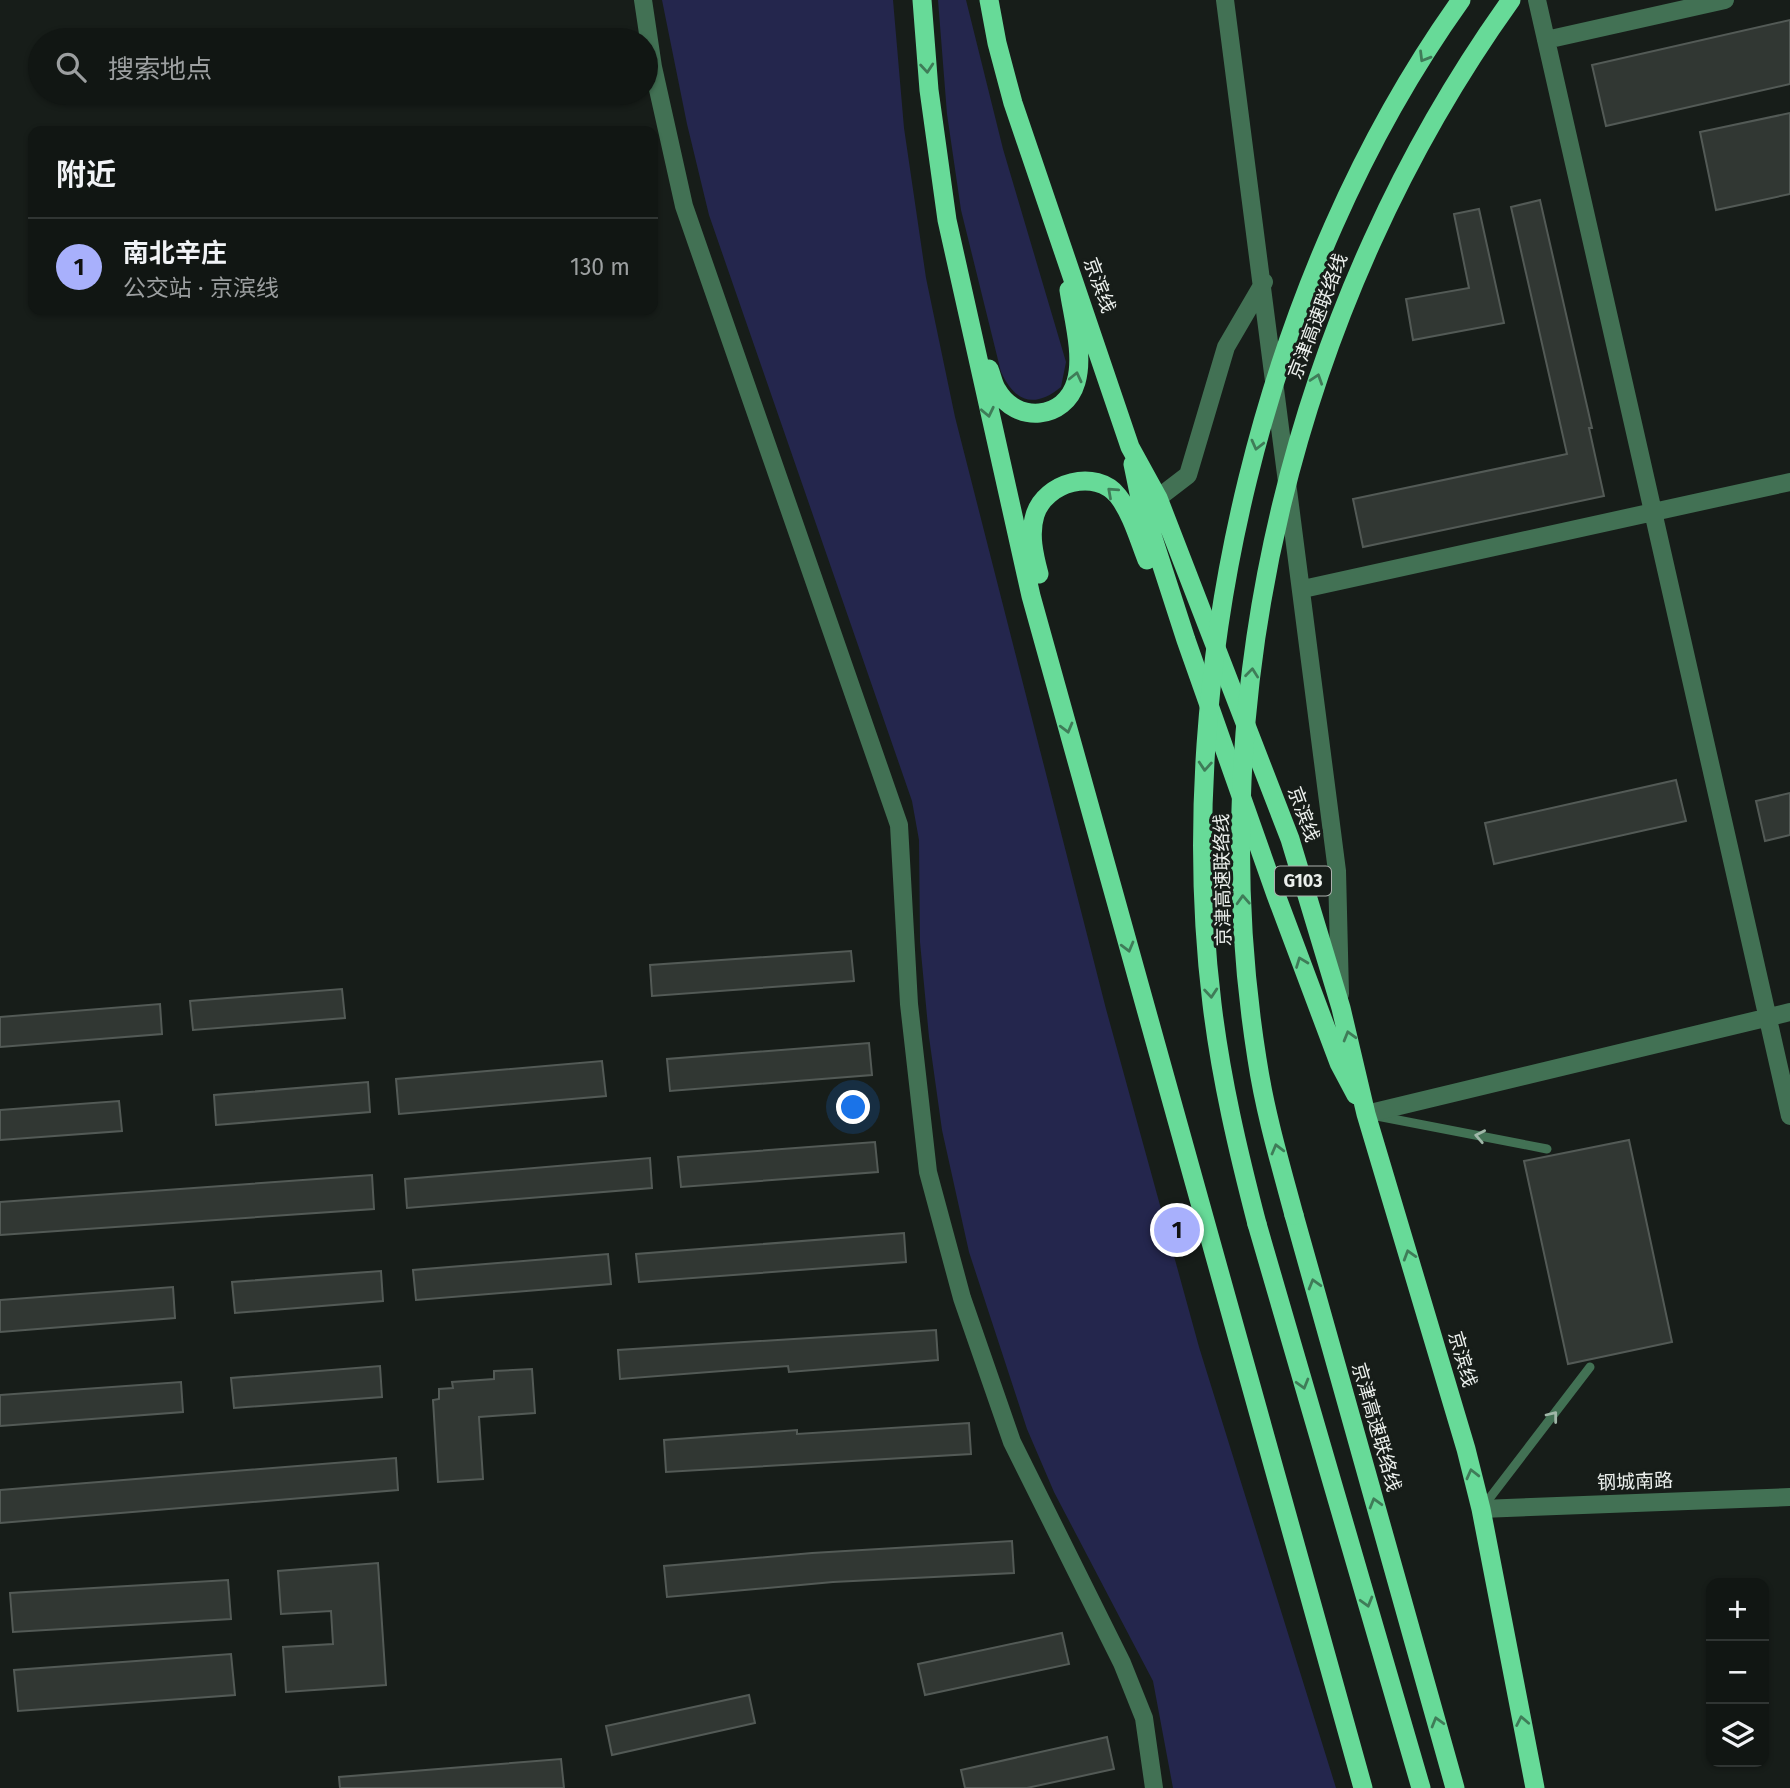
<!DOCTYPE html>
<html lang="zh">
<meta charset="utf-8">
<style>
body{margin:0;font-family:"Fira Sans","Noto Sans SC",sans-serif;background:#1a1f1c;color:#f1f3f6}
.controls{position:absolute;right:21px;bottom:21px;display:grid;overflow:hidden;border-radius:14px;box-shadow:0 2px 5px #0004}
.controls button{width:63px;height:63px;display:grid;place-items:center;padding:0;border:0;border-bottom:2px solid #303533;background:#111613;color:#f1f3f6;font:35px sans-serif}
.you{position:absolute;left:854px;top:1108px;width:24px;height:24px;margin:-18px;border:5px solid #fff;border-radius:50%;background:#1a73e8;box-shadow:0 0 0 10px #1a73e833}
.badge{display:grid;place-items:center;width:46px;height:46px;border-radius:50%;background:#a8b0fc;color:#111;font-size:23px;font-weight:700}
.pin{position:absolute;translate:-50% -50%;border:4px solid #fff;box-shadow:0 2px 7px #0006}
.list{margin:0;padding:0;list-style:none}
h2{display:flex;justify-content:space-between;align-items:center;height:91px;margin:0;padding:0 28px;font-size:30px}
h2 small{font-size:23px;font-weight:400;color:#9c9fa0}
.list li{display:grid;grid-template-columns:46px 1fr auto;gap:21px;align-items:center;box-sizing:border-box;height:98px;padding:0 28px;border-top:2px solid #303533}
.list b{display:block;font-size:26px;white-space:nowrap}
.list p{margin:0;font-size:23px;white-space:nowrap;color:#9c9fa0}
.list em{font-size:23px;font-style:normal;color:#9c9fa0}
.icon{flex:none;width:38px;height:38px;fill:none;stroke:currentColor;stroke-width:2;stroke-linecap:round;stroke-linejoin:round}
.map{position:relative;flex:none;width:1790px;height:1788px;overflow:hidden}
.search{position:absolute;background:#111613;box-shadow:0 2px 5px #0004;left:28px;top:28px;width:630px;height:77px;display:flex;align-items:center;gap:18px;box-sizing:border-box;padding:0 24px;border-radius:38px;color:#9c9fa0;font-size:26px}
.panel{position:absolute;background:#111613;box-shadow:0 2px 5px #0004;left:28px;top:126px;width:630px;height:189px;border-radius:14px}
.map>svg:first-child{display:block}
</style>
<div class="map">
<svg width="1790" height="1788" viewBox="0 0 1790 1788">
<rect width="100%" height="100%" fill="#171d19"/>
<path fill="#24264d" d="M 662,0 L 893,0 L 904,128 L 926,278 L 955,417 L 1106,1009 L 1199,1347 L 1336,1788 L 1173,1788 L 1153,1681 L 1054,1492 L 1027,1429 L 969,1252 L 942,1130 L 929,1037 L 920,942 L 919,840 L 912,801 L 709,215 L 687,124 Z
M 938,0 L 966,0 L 1003,149 L 1066,362 L 1061,387 C 1034,409 1015,402 1001,372 L 961,210 L 947,114 Z"/>
<path fill="#313733" stroke="#535a56" stroke-width="2" d="M 1790,20 L 1790,84 L 1606,126 L 1592,65 Z
M 1790,113 L 1790,194 L 1716,210 L 1700,132 Z
M 1540,200 L 1592,428 L 1589,428 L 1604,496 L 1363,547 L 1353,499 L 1567,454 L 1511,207 Z
M 1479,209 L 1504,323 L 1413,340 L 1406,299 L 1469,288 L 1454,214 Z
M 1676,780 L 1686,821 L 1494,864 L 1485,823 Z
M 1790,793 L 1790,835 L 1765,841 L 1756,801 Z
M 851,951 L 854,981 L 652,996 L 650,965 Z
M 342,989 L 345,1018 L 193,1030 L 190,1001 Z
M 160,1004 L 162,1034 L 0,1047 L 0,1017 Z
M 869,1043 L 872,1075 L 670,1091 L 667,1059 Z
M 602,1061 L 606,1096 L 399,1114 L 396,1079 Z
M 368,1082 L 370,1112 L 216,1125 L 214,1095 Z
M 119,1101 L 122,1131 L 0,1140 L 0,1110 Z
M 1629,1140 L 1672,1342 L 1568,1364 L 1524,1161 Z
M 875,1142 L 878,1172 L 681,1187 L 678,1157 Z
M 650,1158 L 652,1188 L 407,1208 L 405,1179 Z
M 372,1175 L 374,1209 L 0,1235 L 0,1202 Z
M 904,1233 L 906,1262 L 639,1282 L 636,1254 Z
M 608,1254 L 611,1284 L 416,1300 L 413,1270 Z
M 381,1271 L 383,1301 L 235,1313 L 232,1282 Z
M 173,1287 L 175,1318 L 0,1332 L 0,1300 Z
M 936,1330 L 938,1360 L 789,1372 L 788,1366 L 620,1379 L 618,1350 Z
M 380,1366 L 382,1397 L 234,1408 L 231,1378 Z
M 532,1369 L 535,1413 L 479,1417 L 483,1479 L 438,1482 L 433,1400 L 439,1399 L 439,1389 L 453,1388 L 452,1382 L 494,1379 L 494,1371 Z
M 181,1382 L 183,1412 L 0,1426 L 0,1395 Z
M 969,1423 L 971,1454 L 666,1472 L 664,1440 L 797,1430 L 797,1434 Z
M 396,1458 L 398,1490 L 0,1523 L 0,1490 Z
M 1012,1541 L 1014,1573 L 833,1582 L 667,1597 L 664,1566 L 812,1553 Z
M 378,1563 L 386,1685 L 286,1692 L 283,1647 L 333,1644 L 331,1611 L 281,1614 L 278,1571 Z
M 228,1580 L 231,1619 L 13,1632 L 10,1593 Z
M 1062,1633 L 1069,1664 L 925,1695 L 918,1664 Z
M 231,1654 L 235,1695 L 18,1711 L 14,1670 Z
M 749,1695 L 755,1723 L 612,1755 L 606,1726 Z
M 1107,1737 L 1114,1769 L 1027,1788 L 965,1788 L 961,1770 Z
M 561,1759 L 564,1788 L 340,1788 L 339,1777 Z"/>
<g fill="none" stroke-linecap="round" stroke-linejoin="round">
<path stroke="#427154" stroke-width="9" d="M 1377,1116 L 1547,1149
M 1482,1508 L 1590,1367"/>
<path stroke="#427154" stroke-width="18" d="M 643,0 L 653,67 L 684,206 L 899,825 L 909,1004 L 928,1172 L 962,1298 L 1012,1442 L 1122,1663 L 1144,1718 L 1154,1788
M 1225,0 L 1337,871 L 1340,994
M 1537,0 L 1790,1116
M 1546,40 L 1725,0
M 1158,498 L 1188,475 L 1226,347 L 1264,282
M 1303,589 L 1790,482
M 1366,1114 L 1790,1012"/>
<path stroke="#427154" stroke-width="18" d="M 1481,1509 L 1790,1497"/>
<path stroke="#67da98" stroke-width="19" d="M 922,0 L 929,90 L 947,220 L 1031,596 L 1363,1788
M 989,0 L 997,43 L 1013,103 L 1130,447 L 1158,498 L 1290,839 L 1341,1008 L 1366,1114 L 1466,1449 L 1481,1509 L 1535,1788
M 989,369 C 992,376 993,384 997,390 C 1016,424 1065,420 1076,382 C 1084,356 1073,317 1069,290
M 1133,464 L 1140,498 L 1186,640 L 1276,895 L 1339,1063 L 1356,1095
M 1039,574 C 1034,555 1029,534 1035,515 C 1045,482 1096,468 1118,496 C 1132,514 1139,540 1147,560
M 1294,1215 L 1455,1788
M 1257,1224 L 1421,1788"/>
<path stroke="#67da98" stroke-width="19" d="M 1294,1215 C 1280,1163 1265,1112 1257,1059 C 1199,693 1296,300 1511,0
M 1257,1224 C 1238,1151 1221,1079 1212,1004 C 1171,670 1265,274 1461,0"/>
</g>
<defs><path id="oneway-chevron" d="M-2-3.5L2.5 0L-2 3.5" fill="none" stroke-width="1.6" stroke-linecap="round" stroke-linejoin="round" transform="scale(1.75)"/></defs>
<g stroke="#3f7c58">
<use href="#oneway-chevron" transform="translate(1424 57) rotate(121)"/>
<use href="#oneway-chevron" transform="translate(927 68) rotate(85)"/>
<use href="#oneway-chevron" transform="translate(1076 377) rotate(-77)"/>
<use href="#oneway-chevron" transform="translate(1317 379) rotate(-72)"/>
<use href="#oneway-chevron" transform="translate(988 412) rotate(78)"/>
<use href="#oneway-chevron" transform="translate(1257 445) rotate(104)"/>
<use href="#oneway-chevron" transform="translate(1112 492) rotate(-138)"/>
<use href="#oneway-chevron" transform="translate(1252 673) rotate(-84)"/>
<use href="#oneway-chevron" transform="translate(1067 728) rotate(75)"/>
<use href="#oneway-chevron" transform="translate(1205 766) rotate(94)"/>
<use href="#oneway-chevron" transform="translate(1243 900) rotate(-93)"/>
<use href="#oneway-chevron" transform="translate(1128 947) rotate(75)"/>
<use href="#oneway-chevron" transform="translate(1301 962) rotate(-111)"/>
<use href="#oneway-chevron" transform="translate(1211 993) rotate(85)"/>
<use href="#oneway-chevron" transform="translate(1349 1036) rotate(-106)"/>
<use href="#oneway-chevron" transform="translate(1277 1149) rotate(-105)"/>
<use href="#oneway-chevron" transform="translate(1409 1255) rotate(-107)"/>
<use href="#oneway-chevron" transform="translate(1314 1284) rotate(-106)"/>
<use href="#oneway-chevron" transform="translate(1303 1384) rotate(74)"/>
<use href="#oneway-chevron" transform="translate(1472 1474) rotate(-104)"/>
<use href="#oneway-chevron" transform="translate(1375 1503) rotate(-106)"/>
<use href="#oneway-chevron" transform="translate(1367 1602) rotate(74)"/>
<use href="#oneway-chevron" transform="translate(1522 1721) rotate(-101)"/>
<use href="#oneway-chevron" transform="translate(1437 1722) rotate(-106)"/>
</g>
<g stroke="#a0b7a8">
<use href="#oneway-chevron" transform="translate(1480 1136) rotate(-169)"/>
<use href="#oneway-chevron" transform="translate(1553 1416) rotate(-52)"/>
</g>
<g text-anchor="middle" stroke-width="6" stroke-linejoin="round" paint-order="stroke">
<rect fill="#171d19" stroke="#acb1ad" stroke-width="2" x="1275" y="866.5" width="56" height="29" rx="5"/>
<g font-size="18" font-weight="bold" fill="#ecf0ed">
<text x="1303" y="887">G103</text>
</g>
<g font-size="19" fill="#ecf0ed" stroke="#171d19">
<text transform="translate(1100 285) rotate(70)" y="7">京滨线</text>
<text transform="translate(1317 316) rotate(-69)" y="7">京津高速联络线</text>
<text transform="translate(1304 814) rotate(70)" y="7">京滨线</text>
<text transform="translate(1222 880) rotate(-91)" y="7">京津高速联络线</text>
<text transform="translate(1463 1359) rotate(74)" y="7">京滨线</text>
<text transform="translate(1377 1427) rotate(74)" y="7">京津高速联络线</text>
<text transform="translate(1635 1481) rotate(-2)" y="7">钢城南路</text>
</g>
</g>
</svg>
<div class="controls">
<button>+</button>
<button>−</button>
<button><svg class="icon" aria-label="layers" viewBox="0 0 24 24"><path d="M12 4l9 5-9 5-9-5zM3 14l9 5 9-5"/></svg></button>
</div>
<div class="you"></div>
<div class="pin badge" style="left:1177px;top:1230px">1</div>
<div class="search"><svg class="icon" aria-label="search" viewBox="0 0 24 24"><circle cx="10" cy="10" r="6"/><path d="M15 15l6 6"/></svg>搜索地点</div>
<section class="panel">
<h2>附近<small></small></h2>
<ul class="list">
<li><span class="badge">1</span><div><b>南北辛庄</b><p>公交站 · 京滨线</p></div><em>130 m</em></li>
</ul>
</section>
</div>
